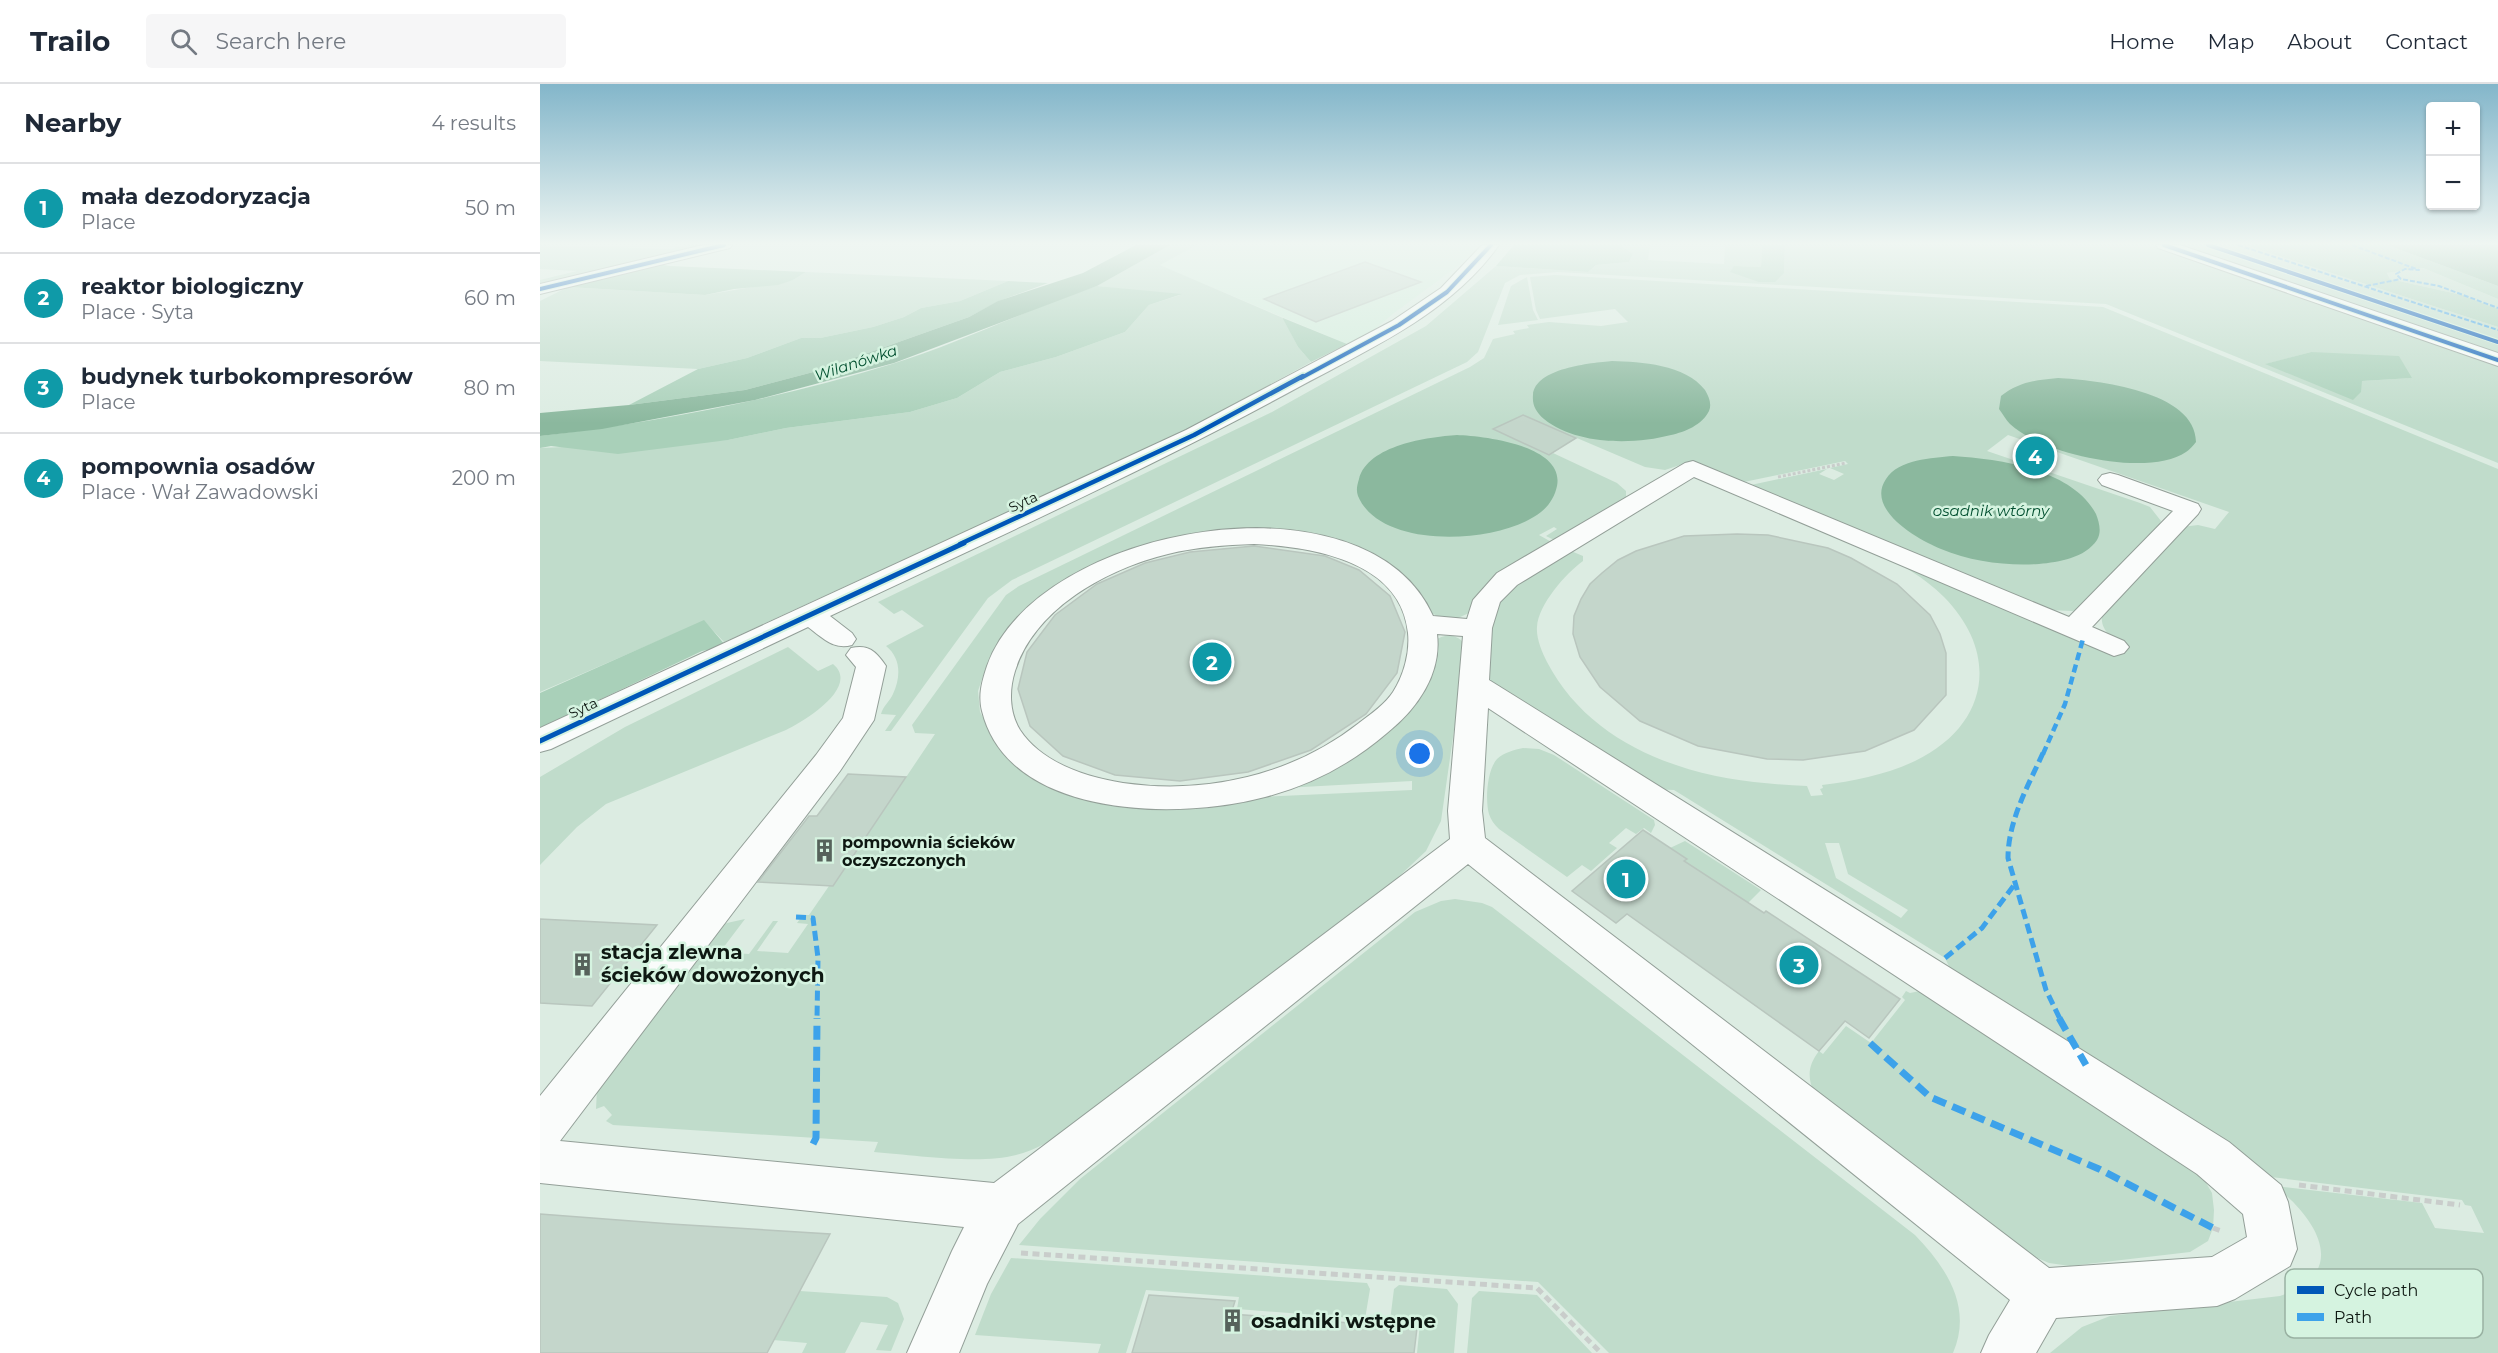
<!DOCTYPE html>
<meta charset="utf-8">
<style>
body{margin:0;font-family:Montserrat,sans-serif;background:#f6f6f7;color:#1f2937}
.controls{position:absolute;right:18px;top:18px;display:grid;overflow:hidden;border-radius:6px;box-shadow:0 2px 4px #0004}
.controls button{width:54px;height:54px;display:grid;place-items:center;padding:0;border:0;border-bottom:2px solid #e0e1e3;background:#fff;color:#1f2937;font:30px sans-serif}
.you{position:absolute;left:880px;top:670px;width:21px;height:21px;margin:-15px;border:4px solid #fff;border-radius:50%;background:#1a73e8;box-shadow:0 0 0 9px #1a73e833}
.badge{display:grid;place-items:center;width:39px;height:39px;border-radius:50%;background:#56625b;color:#fff;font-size:20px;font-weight:700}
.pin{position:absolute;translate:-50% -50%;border:3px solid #fff;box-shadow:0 2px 6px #0006}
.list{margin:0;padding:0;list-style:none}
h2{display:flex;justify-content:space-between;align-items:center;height:78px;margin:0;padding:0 24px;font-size:26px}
h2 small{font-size:20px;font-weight:400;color:#747a83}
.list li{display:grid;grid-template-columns:39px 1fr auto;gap:18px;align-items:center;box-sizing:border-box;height:90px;padding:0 24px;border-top:2px solid #e0e1e3}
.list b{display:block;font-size:22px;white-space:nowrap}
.list p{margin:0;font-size:20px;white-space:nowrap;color:#747a83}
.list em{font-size:20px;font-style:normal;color:#747a83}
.icon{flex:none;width:33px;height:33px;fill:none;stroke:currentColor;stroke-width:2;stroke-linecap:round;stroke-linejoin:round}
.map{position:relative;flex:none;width:1958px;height:1269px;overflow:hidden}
header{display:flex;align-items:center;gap:36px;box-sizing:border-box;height:84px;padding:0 30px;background:#fff;border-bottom:2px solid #e0e1e3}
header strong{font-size:28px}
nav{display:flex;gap:33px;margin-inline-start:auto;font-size:21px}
.search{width:420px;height:54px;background:#f6f6f7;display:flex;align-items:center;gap:15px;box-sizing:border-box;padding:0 21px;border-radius:6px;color:#747a83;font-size:22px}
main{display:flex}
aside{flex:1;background:#fff}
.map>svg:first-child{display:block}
</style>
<header>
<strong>Trailo</strong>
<div class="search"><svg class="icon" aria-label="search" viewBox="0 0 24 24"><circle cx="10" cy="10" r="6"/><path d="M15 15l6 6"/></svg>Search here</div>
<nav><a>Home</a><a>Map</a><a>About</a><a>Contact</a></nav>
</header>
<main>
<aside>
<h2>Nearby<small>4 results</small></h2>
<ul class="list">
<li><span class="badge" style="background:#0f9aa8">1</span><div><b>mała dezodoryzacja</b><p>Place</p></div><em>50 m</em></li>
<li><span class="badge" style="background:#0f9aa8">2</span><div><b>reaktor biologiczny</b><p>Place · Syta</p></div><em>60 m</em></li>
<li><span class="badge" style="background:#0f9aa8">3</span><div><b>budynek turbokompresorów</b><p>Place</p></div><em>80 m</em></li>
<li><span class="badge" style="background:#0f9aa8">4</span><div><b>pompownia osadów</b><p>Place · Wał Zawadowski</p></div><em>200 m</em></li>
</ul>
</aside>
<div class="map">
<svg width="1958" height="1269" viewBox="0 0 1958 1269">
<rect width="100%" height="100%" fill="#dcece2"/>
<path fill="#d2eddc" d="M 657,161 L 939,161 L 918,182 L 854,229 L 835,245 L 807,260 L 619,181 Z"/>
<path fill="#c0dccb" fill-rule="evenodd" d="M 0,161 L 130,165 L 147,161 L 164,161 L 0,202 L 0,196 L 37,187 L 0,185 Z
M 630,161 L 657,161 L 620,181 L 743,234 L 758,263 L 771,278 L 647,346 L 184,558 L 164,537 L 0,608 L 0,364 L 188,356 L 246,344 L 370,328 L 417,314 L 460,288 L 516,273 L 585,248 L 609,221 L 640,211 L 557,202 Z
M 1080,161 L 1110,161 L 1108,176 L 1184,180 L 1185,161 L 1222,161 L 1221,183 L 1194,182 L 1244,189 L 1245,161 L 1612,161 L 1958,281 L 1958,379 L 1566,220 L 1018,188 L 980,191 L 965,199 L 938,268 L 927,278 L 472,496 L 448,514 L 351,647 L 345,647 L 356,631 L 341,630 C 343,622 350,617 353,610 C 361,593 361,574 346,562 L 384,542 L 362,526 L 354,530 L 338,518 L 732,328 L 886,242 L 956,182 L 1048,188 L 1056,181 L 1089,178 L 1093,170 ZM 1771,268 L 1871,294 L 1822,297 L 1726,280 Z
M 1634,161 L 1705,161 L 1958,243 L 1958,272 Z
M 1883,184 L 1958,215 L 1958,225 L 1922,211 L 1850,195 L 1847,189 Z
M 266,188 L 468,197 L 420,217 L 381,224 L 364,233 L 333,243 L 280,254 L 261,254 L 207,274 L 158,285 L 0,277 L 0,217 L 28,203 L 165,211 L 253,196 Z
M 1015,191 L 1563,223 L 1958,385 L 1958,1269 L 1510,1269 L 1542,1243 L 1570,1232 L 1740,1212 C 1811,1189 1777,1135 1735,1102 L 1882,1119 L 1895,1144 L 1944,1149 L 1931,1122 L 1925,1121 L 1922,1116 L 1722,1092 L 1417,899 L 1405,874 L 1134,706 L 1110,705 L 948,601 L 947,540 L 962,509 L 1031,467 L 1043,472 L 1043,477 C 1026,489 998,521 997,543 C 996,554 1002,568 1007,578 C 1034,630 1082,663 1136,681 C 1179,696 1223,700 1267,702 L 1271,712 L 1283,711 L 1280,705 L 1283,704 L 1282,701 C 1314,697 1345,691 1375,677 C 1448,642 1461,571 1404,513 C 1384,493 1360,480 1336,467 L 1579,571 L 1586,562 C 1573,554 1560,548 1562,531 L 1642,443 L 1658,441 L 1675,445 L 1689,428 L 1468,351 L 1447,367 L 1600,419 L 1610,423 L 1621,437 L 1618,444 L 1543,522 L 1533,527 L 1507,526 L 1206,402 L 1287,385 L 1279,390 L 1294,396 L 1304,390 L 1290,384 L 1308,380 L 1305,377 L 1199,399 L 1149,378 L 1125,386 L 1105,383 L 983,331 L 953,345 L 1009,371 L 1013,369 L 1077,399 L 1086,407 L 1086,416 L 1018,458 L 1006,452 L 1017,445 L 1014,443 L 999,451 L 1015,460 L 929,529 L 918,534 L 902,534 L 891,529 L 875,504 L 854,484 L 827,468 L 801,458 L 740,447 L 628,456 L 475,539 L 456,565 L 443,592 L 438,607 L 440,628 L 455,656 L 468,673 L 510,700 L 721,713 L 872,706 L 872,697 L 744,704 L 806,674 L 894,557 C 905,549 919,550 926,562 L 901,737 L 886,767 L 852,799 L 530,1045 C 513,1056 495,1066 476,1071 C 440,1081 373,1071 334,1068 L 338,1058 L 73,1041 L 66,1037 L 72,1031 L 64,1022 L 56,1025 L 57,1005 L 177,844 L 187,839 L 205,835 L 180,868 L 209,870 L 233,837 L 238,837 L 217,867 L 248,869 L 268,840 L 257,839 L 263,831 L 269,831 L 289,802 L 293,802 L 395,650 L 375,649 L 372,641 L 466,511 L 479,502 L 930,283 L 944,274 L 953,255 L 975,250 L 973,247 L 989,244 L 987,241 L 1009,238 L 1061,242 L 1088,238 L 1075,225 L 1000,235 L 996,226 L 990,193 ZM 1285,759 L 1299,759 L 1308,790 L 1368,826 L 1361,834 L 1296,794 Z
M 987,193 L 993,226 L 998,236 L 958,241 L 971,202 Z
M 248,563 L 278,587 L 293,580 C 321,603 263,638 246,646 L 66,720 L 37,743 L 0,781 L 0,693 L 85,643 Z
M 983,664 L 999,665 L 1014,671 L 1114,736 L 1115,741 L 1111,749 L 1104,744 L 1096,750 L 1086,744 L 1069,759 L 1077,764 L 1051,787 L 1042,781 L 1027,793 L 959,745 C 954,740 951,736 949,730 C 945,716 947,686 957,675 C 965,668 974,666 983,664 Z
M 1145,757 L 1221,806 L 1208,819 L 1144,777 L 1146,774 L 1130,764 Z
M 915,815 L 942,819 L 952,823 L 1375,1151 C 1406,1183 1433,1223 1413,1269 L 1069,1269 L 998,1198 L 479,1161 L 500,1135 L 540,1095 L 875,828 L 901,817 Z
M 1366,907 L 1370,909 L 1380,907 L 1662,1092 L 1672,1109 L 1674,1126 L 1673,1144 L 1668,1157 L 1650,1168 L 1530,1182 L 1509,1179 L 1490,1171 L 1273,1006 C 1267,991 1269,980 1279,967 L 1283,970 L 1306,942 L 1331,959 L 1365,916 L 1362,913 Z
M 471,1174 L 827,1199 L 830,1205 L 825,1235 L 697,1225 L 699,1213 L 606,1206 L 586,1269 L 558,1269 L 561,1260 L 435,1251 L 451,1210 Z
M 859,1201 L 907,1205 L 918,1220 L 914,1269 L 877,1269 L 880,1239 L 850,1237 L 854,1205 Z
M 260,1207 L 347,1213 L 358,1219 L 364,1235 L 351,1267 L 336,1266 L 348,1241 L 321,1238 L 305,1269 L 262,1269 L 267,1259 L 233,1256 Z
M 939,1207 L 997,1211 L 1052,1269 L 927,1269 L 932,1214 Z"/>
<path fill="#a9d0b9" d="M 974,161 L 1080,161 L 1093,170 L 1089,178 L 1056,181 L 1048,188 L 956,182 Z
M 1222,161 L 1245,161 L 1244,189 L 1235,198 L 1219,198 L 1190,188 L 1194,182 L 1221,183 Z
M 1705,161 L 1847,161 L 1958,202 L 1958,215 L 1883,184 L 1847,189 L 1850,195 L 1922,211 L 1958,225 L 1958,243 Z
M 118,180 L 130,182 L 266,188 L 253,196 L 238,201 L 194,205 L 165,211 L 28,203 Z
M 468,197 L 508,199 L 459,217 L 429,233 L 277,287 L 205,306 L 89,321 L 158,285 L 207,274 L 261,254 L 280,254 L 333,243 L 364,233 L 381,224 L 420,217 Z
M 557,202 L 642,210 L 609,221 L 585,248 L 516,273 L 460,288 L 417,314 L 370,328 L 246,344 L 188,356 L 78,370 L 11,362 L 0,364 L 0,352 C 119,338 238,315 352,280 C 422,258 488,225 557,202 Z
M 743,235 L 743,234 L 807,260 L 771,278 L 758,263 Z
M 1771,268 L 1859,272 L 1872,294 L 1822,297 L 1821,308 L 1813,316 L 1725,280 Z
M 164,536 L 186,562 L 162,567 L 0,644 L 0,609 Z"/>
<path fill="#8bb89e" d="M 596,161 L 630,161 L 557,202 L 354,279 L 215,316 L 62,345 L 0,352 L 0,329 L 89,321 L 205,306 L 277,287 L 429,233 L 458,217 L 543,189 Z
M 1847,161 L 1958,161 L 1958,202 Z
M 1072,277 C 1101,278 1145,280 1165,306 C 1169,313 1172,320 1169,327 C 1162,341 1145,348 1131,351 C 1093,361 1036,361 1004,335 C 996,328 992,321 993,311 C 995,284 1051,279 1072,277 Z
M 1518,294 C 1556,296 1656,307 1656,358 C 1653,362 1649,366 1646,368 C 1608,394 1501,370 1470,340 C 1466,336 1463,330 1459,325 L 1461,312 C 1479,298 1496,296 1518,294 Z
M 917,351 C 943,352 1025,361 1017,402 C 1015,412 1009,422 1001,428 C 961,460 841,467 818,412 C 816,406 817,402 819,395 C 828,361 888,353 917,351 Z
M 1413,372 C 1459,375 1532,385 1556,430 C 1559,438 1562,448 1557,456 C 1545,474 1519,478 1499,480 C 1467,482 1432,478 1401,465 C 1379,456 1325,426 1346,395 C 1359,375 1392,374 1413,372 Z"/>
<path fill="#c4d6cb" stroke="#b9c6be" stroke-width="1.5" d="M 825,178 L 881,198 L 776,238 L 724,215 Z
M 983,331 L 1036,354 L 1009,371 L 953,345 Z
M 1197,450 L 1228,451 L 1288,464 L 1311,474 L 1357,500 L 1390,531 L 1400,550 L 1406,569 L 1406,611 L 1374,646 L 1325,667 L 1263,676 L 1227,675 L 1158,662 L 1100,637 L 1060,603 L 1040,573 L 1033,550 L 1034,532 L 1041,515 L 1050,500 L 1062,489 L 1078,476 L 1096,467 L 1144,452 Z
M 714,462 L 785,472 L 819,486 L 850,512 L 865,548 L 857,589 L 826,630 L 771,666 L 708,688 L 640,697 L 575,691 L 523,672 L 490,642 L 478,605 L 487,568 L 515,531 L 557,500 L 605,479 L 650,468 Z
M 308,690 L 366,693 L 293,802 L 218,798 L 269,732 L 277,732 Z
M 1103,746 L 1147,775 L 1144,777 L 1224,829 L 1226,827 L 1360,915 L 1329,954 L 1305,937 L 1279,967 L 1087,830 L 1076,839 L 1032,807 Z
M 0,835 L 117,841 L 52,922 L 34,921 L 0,919 Z
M 0,1130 L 131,1140 L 290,1150 L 227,1269 L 0,1269 Z
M 609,1211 L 695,1217 L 691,1230 L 877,1244 L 874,1269 L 592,1269 Z"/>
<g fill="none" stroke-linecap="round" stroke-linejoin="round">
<defs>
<path id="minor" d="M 163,161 L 192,161 L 190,164 L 0,210 L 0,200 Z
M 942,161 L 959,161 C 910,230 829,265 757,304 C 605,387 447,458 290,532 L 312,549 L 316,555 L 312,561 C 293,566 283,554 268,543 L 11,665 L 0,668 L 0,644 L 646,346 L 852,237 L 901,204 Z
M 1616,161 L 1640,161 L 1958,269 L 1958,282 L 1618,164 Z
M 1153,377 L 1529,533 L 1633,427 L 1562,401 L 1558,396 L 1562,391 L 1570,389 L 1578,391 L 1658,420 L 1661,425 L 1658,430 L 1552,543 L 1584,557 L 1589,563 L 1584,569 L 1574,572 L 1154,393 L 977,501 L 960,518 L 952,544 L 949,596 L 1689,1058 L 1741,1101 L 1748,1118 L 1757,1165 L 1750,1182 L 1695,1215 L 1677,1222 L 1516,1234 L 1496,1269 L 1441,1269 L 1449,1251 L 1470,1216 L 928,780 L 478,1140 L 447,1200 L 419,1269 L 367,1269 L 412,1167 L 424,1143 L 0,1099 L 0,1012 L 276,671 L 303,634 L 316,583 L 306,571 L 311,564 C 328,560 336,567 346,582 L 334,636 L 300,687 L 20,1057 L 454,1099 L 910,755 L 908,727 L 923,552 L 897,550 C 902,590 877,625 847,649 C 811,680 771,701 725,713 C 640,736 469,736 442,627 C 438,611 442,597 447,582 C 497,440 827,383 893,532 L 927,535 L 933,516 L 957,489 L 1145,379 ZM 714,460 C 772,463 861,477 868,549 C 870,568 864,591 853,608 C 845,620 831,630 819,639 C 753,691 666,711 583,699 C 546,693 502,679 480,646 C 469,628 469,606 475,587 C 495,524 567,485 628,470 C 656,463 685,461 714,460 ZM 948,624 L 1657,1090 L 1703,1130 L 1707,1153 L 1672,1173 L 1509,1184 L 945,754 L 942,727 Z"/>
</defs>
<use href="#minor" stroke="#939f98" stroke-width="2"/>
<path stroke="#c9cdcb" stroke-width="3" stroke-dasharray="3 2" stroke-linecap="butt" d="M 1238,393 L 1306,379"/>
<path stroke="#c9cdcb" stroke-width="5" stroke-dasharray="7 4.5" stroke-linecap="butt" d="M 1759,1101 L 1920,1121
M 1673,1144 L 1681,1147
M 481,1169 L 997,1204 L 1061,1269"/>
<use href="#minor" fill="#fafcfb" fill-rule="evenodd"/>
<path stroke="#3da2ea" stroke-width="2" stroke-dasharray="5 2" stroke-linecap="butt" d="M 1698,161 L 1958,246
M 1812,161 L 1879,186 L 1865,185 L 1856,190 L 1861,195 L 1899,202 L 1958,224
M 1826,202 L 1861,195"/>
<path stroke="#3da2ea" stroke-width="4.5" stroke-dasharray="8 4.5" stroke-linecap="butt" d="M 1503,670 L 1525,620 L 1543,555"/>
<path stroke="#3da2ea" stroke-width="5" stroke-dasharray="10 5" stroke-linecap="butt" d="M 1503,669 C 1488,702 1468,737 1468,774 L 1506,906 L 1520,935
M 256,833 L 273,834 L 278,874 L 277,935
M 1405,874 L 1442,844 L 1475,800"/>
<path stroke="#3da2ea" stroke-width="7" stroke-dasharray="14 7" stroke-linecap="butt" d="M 1519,934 L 1546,981
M 1330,959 L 1390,1013 L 1559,1085 L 1673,1144
M 273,1060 L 276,1054 L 277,934"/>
<defs>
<path id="cycleway-far2" d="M 1624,161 L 1958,276
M 1668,161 L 1958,258
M 0,205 L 184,161
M 761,294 L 859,241 L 907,208 L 951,161"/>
<path id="cycleway-far1" d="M 420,460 L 654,351 L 763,292"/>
<path id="cycleway" d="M 0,657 L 424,459"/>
</defs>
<use href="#cycleway-far2" stroke="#d5f3e0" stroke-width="6"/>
<use href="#cycleway-far1" stroke="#d5f3e0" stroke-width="8"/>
<use href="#cycleway" stroke="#d5f3e0" stroke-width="9"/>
<use href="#cycleway-far2" stroke="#0057b8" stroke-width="4"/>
<use href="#cycleway-far1" stroke="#0057b8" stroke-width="4.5"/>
<use href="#cycleway" stroke="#0057b8" stroke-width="5"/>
</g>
<linearGradient id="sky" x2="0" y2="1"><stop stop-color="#83b6ca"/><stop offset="0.47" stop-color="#eff6f2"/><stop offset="1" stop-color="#eff6f2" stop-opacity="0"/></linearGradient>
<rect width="1958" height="339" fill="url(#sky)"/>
<defs>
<symbol id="building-bare" viewBox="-9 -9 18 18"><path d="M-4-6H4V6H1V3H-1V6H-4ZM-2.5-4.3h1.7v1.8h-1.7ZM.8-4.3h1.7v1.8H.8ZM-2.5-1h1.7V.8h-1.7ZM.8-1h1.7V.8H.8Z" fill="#56625b" stroke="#d5f3e0" stroke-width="2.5" paint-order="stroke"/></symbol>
</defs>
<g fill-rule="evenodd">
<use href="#building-bare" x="268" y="750" width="33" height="33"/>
<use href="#building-bare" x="26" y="864" width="33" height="33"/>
<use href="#building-bare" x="676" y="1220" width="33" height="33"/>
</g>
<g text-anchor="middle" stroke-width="5" stroke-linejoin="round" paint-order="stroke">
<g font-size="14" fill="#0e1812" stroke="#d5f3e0">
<text transform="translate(483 418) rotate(-25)" y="5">Syta</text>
<text transform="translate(43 624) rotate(-25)" y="5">Syta</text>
</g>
<g font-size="15" font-style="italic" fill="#024f2f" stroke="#d5f3e0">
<text transform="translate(316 279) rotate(-18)" y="5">Wilanówka</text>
<text x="1451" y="432">osadnik wtórny</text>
</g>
<g font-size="16" font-weight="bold" fill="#0e1812" stroke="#d5f3e0" text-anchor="start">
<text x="302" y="764">pompownia ścieków<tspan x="302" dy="18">oczyszczonych</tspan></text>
</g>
<g font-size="20" font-weight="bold" fill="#0e1812" stroke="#d5f3e0" text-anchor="start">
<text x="61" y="875">stacja zlewna<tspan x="61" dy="23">ścieków dowożonych</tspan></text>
<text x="711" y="1244">osadniki wstępne</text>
</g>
</g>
<rect x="1745" y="1185" width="198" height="69" rx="9" fill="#d5f3e0" stroke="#99b1a2" stroke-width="1.5"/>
<rect x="1757" y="1202" width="27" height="8" fill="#0057b8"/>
<rect x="1757" y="1229" width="27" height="8" fill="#3da2ea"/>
<g font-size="16" fill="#0e1812">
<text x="1794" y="1212">Cycle path</text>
<text x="1794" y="1239">Path</text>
</g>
</svg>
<div class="controls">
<button>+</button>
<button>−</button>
</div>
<div class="you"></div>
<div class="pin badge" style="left:1086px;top:795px;background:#0f9aa8">1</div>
<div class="pin badge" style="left:672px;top:578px;background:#0f9aa8">2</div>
<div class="pin badge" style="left:1259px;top:881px;background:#0f9aa8">3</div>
<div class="pin badge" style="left:1495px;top:372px;background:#0f9aa8">4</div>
</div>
</main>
